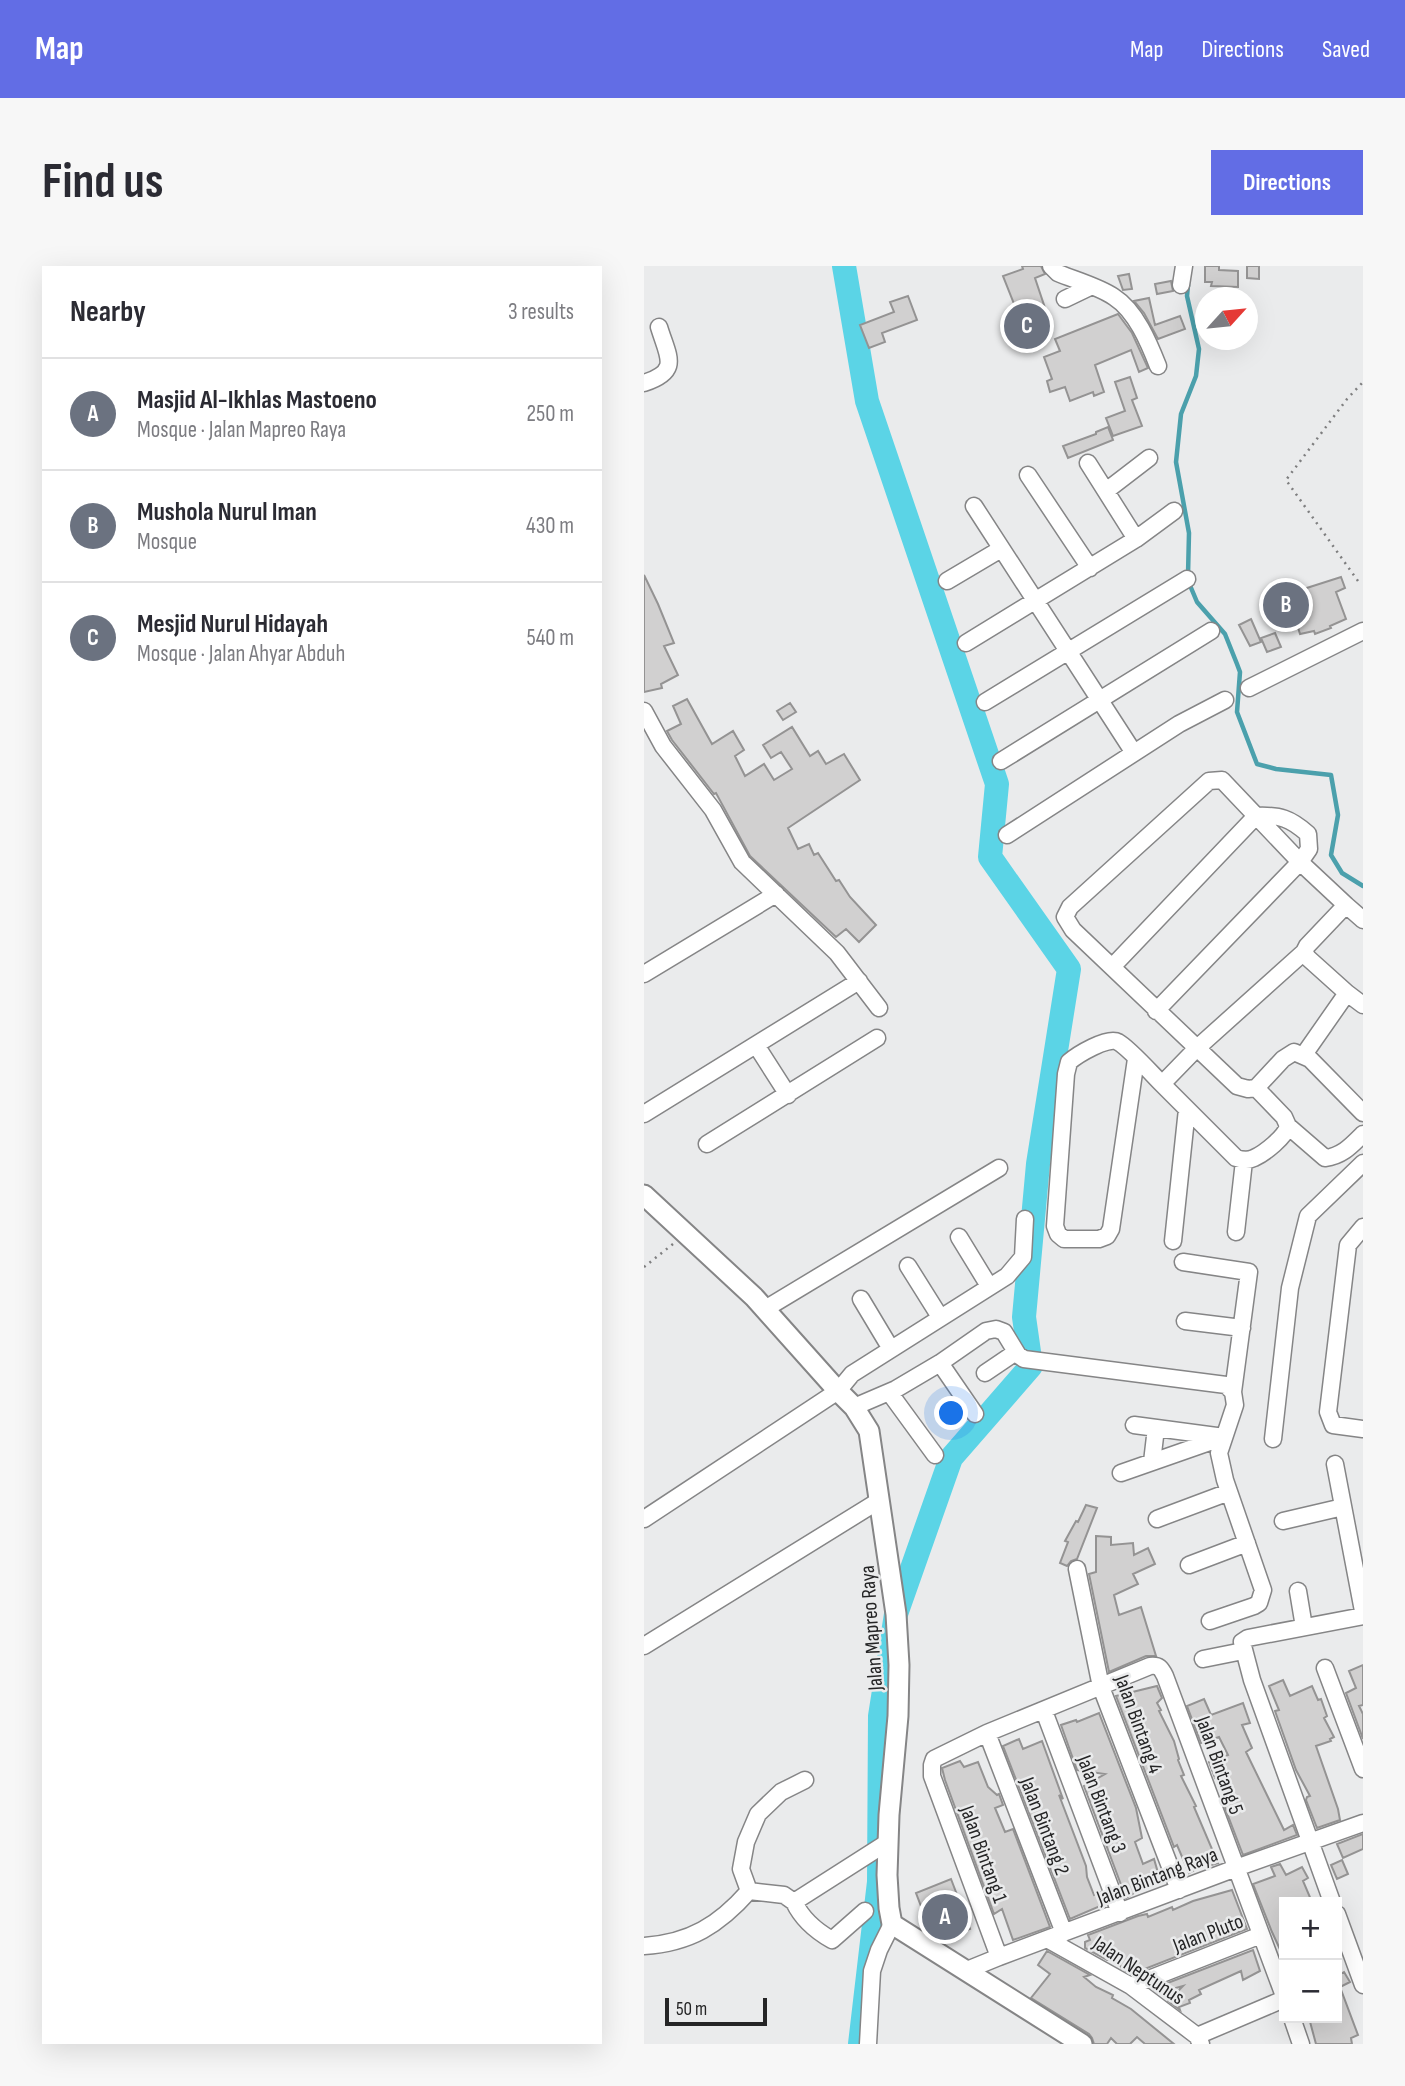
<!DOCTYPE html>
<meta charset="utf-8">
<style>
body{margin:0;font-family:"Sofia Sans Condensed",sans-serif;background:#f7f7f7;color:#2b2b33}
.controls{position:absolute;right:21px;bottom:21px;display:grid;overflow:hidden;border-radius:0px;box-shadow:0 7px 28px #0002}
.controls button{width:63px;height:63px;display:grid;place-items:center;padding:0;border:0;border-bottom:2px solid #e1e1e2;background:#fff;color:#2b2b33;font:35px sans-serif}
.compass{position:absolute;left:551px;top:21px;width:63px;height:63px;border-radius:50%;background:#fff;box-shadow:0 7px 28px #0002;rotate:63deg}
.scale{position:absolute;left:21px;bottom:18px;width:102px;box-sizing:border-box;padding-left:7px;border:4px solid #252526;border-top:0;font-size:19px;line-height:24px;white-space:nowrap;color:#252526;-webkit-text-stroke:5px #eaebec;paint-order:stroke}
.you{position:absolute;left:308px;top:1148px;width:24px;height:24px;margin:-18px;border:5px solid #fff;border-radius:50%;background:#1a73e8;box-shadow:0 0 0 10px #1a73e833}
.badge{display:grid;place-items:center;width:46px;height:46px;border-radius:50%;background:#626de5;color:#fff;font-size:23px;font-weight:700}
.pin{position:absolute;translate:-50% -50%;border:4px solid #fff;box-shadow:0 2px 7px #0006}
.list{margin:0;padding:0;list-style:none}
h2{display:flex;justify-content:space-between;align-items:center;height:91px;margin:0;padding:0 28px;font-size:30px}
h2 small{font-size:23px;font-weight:400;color:#7c7c81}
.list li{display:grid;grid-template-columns:46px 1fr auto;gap:21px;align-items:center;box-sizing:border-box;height:112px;padding:0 28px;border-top:2px solid #e1e1e2}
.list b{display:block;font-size:26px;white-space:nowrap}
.list p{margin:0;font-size:23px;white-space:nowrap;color:#7c7c81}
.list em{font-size:23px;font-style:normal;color:#7c7c81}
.map{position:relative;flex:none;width:719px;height:1778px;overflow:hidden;border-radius:0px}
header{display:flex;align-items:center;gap:42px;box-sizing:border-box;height:98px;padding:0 35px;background:#626de5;color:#fff}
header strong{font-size:33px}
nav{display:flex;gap:38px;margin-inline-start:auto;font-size:24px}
.intro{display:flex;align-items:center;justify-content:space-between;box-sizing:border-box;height:168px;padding:0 42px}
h1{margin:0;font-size:49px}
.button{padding:18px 32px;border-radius:0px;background:#626de5;color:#fff;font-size:24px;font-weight:700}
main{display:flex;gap:42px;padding:0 42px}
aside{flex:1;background:#fff;border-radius:0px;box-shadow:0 7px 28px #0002}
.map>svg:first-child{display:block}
</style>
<header>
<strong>Map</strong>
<nav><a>Map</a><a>Directions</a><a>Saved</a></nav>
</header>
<div class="intro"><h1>Find us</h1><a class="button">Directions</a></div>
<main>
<aside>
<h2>Nearby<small>3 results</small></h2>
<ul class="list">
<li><span class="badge" style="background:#6b7280">A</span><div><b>Masjid Al-Ikhlas Mastoeno</b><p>Mosque · Jalan Mapreo Raya</p></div><em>250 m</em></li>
<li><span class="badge" style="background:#6b7280">B</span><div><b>Mushola Nurul Iman</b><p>Mosque</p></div><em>430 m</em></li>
<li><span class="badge" style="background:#6b7280">C</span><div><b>Mesjid Nurul Hidayah</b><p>Mosque · Jalan Ahyar Abduh</p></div><em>540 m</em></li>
</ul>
</aside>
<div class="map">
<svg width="719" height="1778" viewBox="0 0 719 1778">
<rect width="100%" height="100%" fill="#eaebec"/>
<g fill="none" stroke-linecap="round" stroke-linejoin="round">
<path stroke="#4ba0ac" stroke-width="4.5" d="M 544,309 L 545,267 L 532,196 L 537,148 L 552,110 L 555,83 L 543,30 L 544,19
M 545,317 L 553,336 L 581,368 L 593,398 L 596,406 L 593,446 L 613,498 L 632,503 L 687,509 L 694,549 L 687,589 L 698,607 L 719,620"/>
<path stroke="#5bd4e6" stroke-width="24" d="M 200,0 L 223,135 L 353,518 L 346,591 L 425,703 L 394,898 L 380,1051 L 387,1100 L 307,1192 L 252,1348 L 236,1450 L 235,1616 L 216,1778"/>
</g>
<path fill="#d1d0d0" stroke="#949393" stroke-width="2" d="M 378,0 L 397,0 L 401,8 L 391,12 L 401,42 L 392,46 L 403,68 L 376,80 L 363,52 L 374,48 L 359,10 L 379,3 Z
M 561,0 L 575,0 L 575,4 L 594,5 L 594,21 L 567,20 L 568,16 L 561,16 Z
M 603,0 L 615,0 L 615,13 L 603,12 Z
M 485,8 L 488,23 L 479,24 L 474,10 Z
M 527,15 L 529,25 L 513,28 L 511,18 Z
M 264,30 L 273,54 L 238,67 L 241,76 L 225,82 L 216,59 L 250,46 L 246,36 Z
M 505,32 L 511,59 L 536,50 L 541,63 L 514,73 L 500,47 L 490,35 Z
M 474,48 L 488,67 L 504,102 L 495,106 L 487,84 L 451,99 L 460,126 L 450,130 L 449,126 L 426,135 L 421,121 L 406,126 L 403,115 L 408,113 L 400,91 L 416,85 L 411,73 Z
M 486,111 L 493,132 L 488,134 L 498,160 L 469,170 L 462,152 L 481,145 L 471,116 Z
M 464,161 L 469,174 L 424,192 L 419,180 L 452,168 L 452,166 Z
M 0,309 L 14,338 L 30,377 L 20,380 L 34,409 L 17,418 L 18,422 L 0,426 Z
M 697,311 L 701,322 L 692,326 L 702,353 L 686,360 L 687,362 L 671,368 L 670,365 L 656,368 L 644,328 Z
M 607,353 L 617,376 L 606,380 L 595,359 Z
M 631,367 L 637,381 L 623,386 L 617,372 Z
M 43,433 L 68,478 L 89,465 L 100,484 L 91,490 L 101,510 L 120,498 L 130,514 L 148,503 L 137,486 L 127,492 L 119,479 L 148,461 L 166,490 L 174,485 L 182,498 L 200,488 L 216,514 L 144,562 L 154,583 L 165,578 L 170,589 L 174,587 L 192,615 L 195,614 L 206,631 L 232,659 L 215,676 L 202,663 L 192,671 L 106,590 L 72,527 L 70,528 L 28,474 L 23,465 L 37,458 L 29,440 Z
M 146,437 L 152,446 L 139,454 L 133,445 Z
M 442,1239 L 453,1242 L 433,1293 L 427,1295 L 423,1300 L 416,1297 L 424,1276 L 421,1275 L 432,1255 L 434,1256 Z
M 452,1270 L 467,1271 L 467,1279 L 489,1277 L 490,1289 L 504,1282 L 511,1298 L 489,1308 L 494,1318 L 470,1329 L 475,1349 L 497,1341 L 512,1390 L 502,1390 L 465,1406 L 445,1308 L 452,1306 Z
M 719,1399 L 719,1439 L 715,1440 L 719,1448 L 719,1473 L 702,1427 L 712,1422 L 705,1405 Z
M 639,1414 L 646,1430 L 668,1420 L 674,1434 L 677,1433 L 683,1450 L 680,1452 L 690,1471 L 686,1473 L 687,1475 L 672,1480 L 694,1543 L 696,1554 L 673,1562 L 662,1534 L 663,1531 L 666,1530 L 652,1504 L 631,1445 L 635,1444 L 625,1420 Z
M 513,1420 L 518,1432 L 513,1437 L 517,1444 L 515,1445 L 530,1475 L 535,1493 L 534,1494 L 540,1509 L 537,1510 L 552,1540 L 550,1541 L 574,1597 L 564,1600 L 563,1597 L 545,1607 L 533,1579 L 530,1581 L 472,1430 Z
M 560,1433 L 567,1449 L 599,1437 L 606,1457 L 598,1459 L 608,1482 L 602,1486 L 640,1564 L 649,1559 L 653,1569 L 599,1589 L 578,1534 L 587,1531 L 579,1509 L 571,1512 L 565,1496 L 584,1489 L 575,1471 L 557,1477 L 543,1440 Z
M 455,1447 L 492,1542 L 498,1572 L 491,1576 L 499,1598 L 510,1593 L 517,1617 L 494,1622 L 495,1624 L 482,1632 L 440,1520 L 461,1508 L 433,1504 L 417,1459 L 432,1454 L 433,1456 Z
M 375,1473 L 379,1483 L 398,1475 L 419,1533 L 415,1529 L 442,1600 L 443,1611 L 450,1629 L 457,1626 L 461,1638 L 426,1653 L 359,1480 Z
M 316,1495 L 320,1501 L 334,1496 L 344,1521 L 353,1529 L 355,1528 L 359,1539 L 351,1542 L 361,1566 L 369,1563 L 406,1661 L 369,1674 L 358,1643 L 350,1648 L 301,1514 L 298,1502 Z
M 719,1568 L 719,1583 L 699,1592 L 693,1578 Z
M 698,1594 L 704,1608 L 693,1613 L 687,1599 Z
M 636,1598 L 642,1609 L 658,1601 L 664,1612 L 659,1615 L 668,1636 L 640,1636 L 640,1692 L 628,1666 L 609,1618 L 631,1610 L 627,1601 Z
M 307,1613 L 326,1663 L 296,1674 L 288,1669 L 272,1627 Z
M 588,1624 L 603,1663 L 488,1708 L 478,1703 L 472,1691 L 463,1694 L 441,1682 L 441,1676 L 446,1674 L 444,1669 L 494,1650 L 503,1648 L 504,1651 L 528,1641 L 529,1644 L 549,1635 Z
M 609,1684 L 616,1705 L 599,1714 L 597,1705 L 555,1724 L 557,1728 L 545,1734 L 546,1737 L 535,1741 L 536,1744 L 524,1735 L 539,1720 L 514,1727 L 508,1723 Z
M 403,1685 L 446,1709 L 440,1711 L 452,1721 L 469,1729 L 468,1732 L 487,1743 L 530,1778 L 501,1778 L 493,1771 L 486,1778 L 473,1778 L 467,1772 L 463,1778 L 450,1778 L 448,1772 L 445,1768 L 387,1732 L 406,1708 L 394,1699 Z
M 700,1706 L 706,1716 L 696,1721 L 714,1769 L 707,1772 L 708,1778 L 672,1778 L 665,1752 L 693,1752 L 693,1710 Z"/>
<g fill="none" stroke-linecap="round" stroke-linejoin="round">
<defs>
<path id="minor" d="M 407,0 L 414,7 C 431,14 456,21 470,31 C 492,45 505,77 514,100
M 537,19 L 540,0
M 421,33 L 446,21
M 0,117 C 37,105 24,91 15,61
M 444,197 L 492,273
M 384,209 L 446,302
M 462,225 L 505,192
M 330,240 L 490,487
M 303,315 L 357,283
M 322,377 L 492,273 L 530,245
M 605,422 L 719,365
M 341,436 L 543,313
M 0,445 L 19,480 L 69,544 L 98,596 L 193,687 L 235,742
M 357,495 L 567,365
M 363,569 L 535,458 L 581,434
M 702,639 L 719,654
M 468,701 L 612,550 C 636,549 646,552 664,568 L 665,583 L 656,596 L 512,745
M 0,708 L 132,628
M 703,727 L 719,739
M 112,779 L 144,829
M 659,790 L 703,727 L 664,692 L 660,686 L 663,680 L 702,639 L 656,596 L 578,514 L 565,515 L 426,641 L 421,651 L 429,664 L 593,820 L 604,823 L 612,822 L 639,793 L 650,786 L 666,793 L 719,847
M 492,793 L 467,963 L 463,970 L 455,973 L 420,973 L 414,968 L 411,960 L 422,808 L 425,796 C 433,789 464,770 474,776 C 485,782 508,808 518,818 L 552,783 L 660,686
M 518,818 L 592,892 C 598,894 604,895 610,892 C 621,887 641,871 644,860
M 612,822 L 640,851 L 644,860 L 681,892 C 698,890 707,880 719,868
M 0,848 L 215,715
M 63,878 L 233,772
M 719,961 L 704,979 L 684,1146 L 689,1159 L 719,1163
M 592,966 L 600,895
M 315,971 L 345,1020
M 529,975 L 543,843
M 539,996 L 605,1006 L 589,1126
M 264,1000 L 296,1051
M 217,1033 L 247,1083
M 121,1043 L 355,902
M 541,1055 L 598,1062
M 296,1097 L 331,1148
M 341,1107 L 372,1086
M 245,1126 L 291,1189
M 210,1141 L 252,1123 L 296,1097 L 342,1065 L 352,1063 L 360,1066 L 374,1089 L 380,1093 L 582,1119 L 589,1126 L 591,1139 L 575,1187 L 581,1214 L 619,1324 L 615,1337 L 610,1340 L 566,1355
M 629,1173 L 646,1022 L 664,950 L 719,897
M 508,1196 L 512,1162
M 691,1198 L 719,1345
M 477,1207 L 580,1171 L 490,1159
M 0,1253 L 194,1125 L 208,1108 L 363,1010 L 379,991 L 381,953
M 513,1253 L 585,1226
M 639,1255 L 699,1241
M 545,1299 L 603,1277
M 433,1303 L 457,1421 L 535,1624
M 654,1325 L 660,1361
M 0,1380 L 236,1234
M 559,1393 L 599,1385
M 681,1402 L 719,1503
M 400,1445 L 476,1647
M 343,1467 L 420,1667
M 105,1625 L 97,1603 L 102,1576 L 114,1548 L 137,1526 L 161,1514
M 688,1636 L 608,1414 L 598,1376 L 604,1372 L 719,1350
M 221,1645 L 188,1674 C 172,1665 158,1653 150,1636 L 244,1576
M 693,1648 L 719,1719
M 403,1673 L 487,1720 L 553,1770 L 557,1778
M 0,1680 C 46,1677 75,1659 105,1625 L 140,1629 L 150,1636
M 355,1691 L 288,1510 L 288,1499 L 290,1493 L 343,1467 L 506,1400 C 515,1399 517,1402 521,1410 L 640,1730
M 323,1704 L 355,1691 L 592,1602 L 719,1557
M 487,1720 L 617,1669
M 648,1752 L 657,1778
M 553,1770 L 640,1733
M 224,1778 L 228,1705 L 235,1684 L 248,1658"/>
<path id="tertiary" d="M 0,929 L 110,1031 L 194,1125 L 210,1141 L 225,1165 L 252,1348 L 255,1399 L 254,1450 L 245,1549 L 243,1609 L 245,1642 L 248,1658 L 438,1778"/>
</defs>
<use href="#minor" stroke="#858586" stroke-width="19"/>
<use href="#tertiary" stroke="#858586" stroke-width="23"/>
<path stroke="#7e7e7f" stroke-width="2.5" stroke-dasharray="2 5" stroke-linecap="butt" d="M 714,315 L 642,214 L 703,133 L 719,116
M 0,1001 L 29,978"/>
<use href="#minor" stroke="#fff" stroke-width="16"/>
<use href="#tertiary" stroke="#fff" stroke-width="19"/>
</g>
<g text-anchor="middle" stroke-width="5" stroke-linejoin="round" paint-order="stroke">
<g font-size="21" fill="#252526" stroke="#eaebec">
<text transform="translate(227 1362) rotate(-94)" y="7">Jalan Mapreo Raya</text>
<text transform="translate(495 1458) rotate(70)" y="7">Jalan Bintang 4</text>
<text transform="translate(576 1499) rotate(70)" y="7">Jalan Bintang 5</text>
<text transform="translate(458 1538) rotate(69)" y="7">Jalan Bintang 3</text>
<text transform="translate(401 1560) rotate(69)" y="7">Jalan Bintang 2</text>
<text transform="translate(340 1588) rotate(70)" y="7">Jalan Bintang 1</text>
<text transform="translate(513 1610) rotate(-21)" y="7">Jalan Bintang Raya</text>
<text transform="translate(564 1667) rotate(-21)" y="7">Jalan Pluto</text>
<text transform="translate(495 1704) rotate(34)" y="7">Jalan Neptunus</text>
</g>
</g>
</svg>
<div class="controls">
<button>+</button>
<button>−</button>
</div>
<svg class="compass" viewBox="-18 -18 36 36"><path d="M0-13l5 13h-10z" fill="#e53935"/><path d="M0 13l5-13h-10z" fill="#7c7c81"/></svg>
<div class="scale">50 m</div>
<div class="you"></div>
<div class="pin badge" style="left:301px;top:1651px;background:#6b7280">A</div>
<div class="pin badge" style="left:642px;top:339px;background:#6b7280">B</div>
<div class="pin badge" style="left:383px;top:60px;background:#6b7280">C</div>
</div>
</main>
